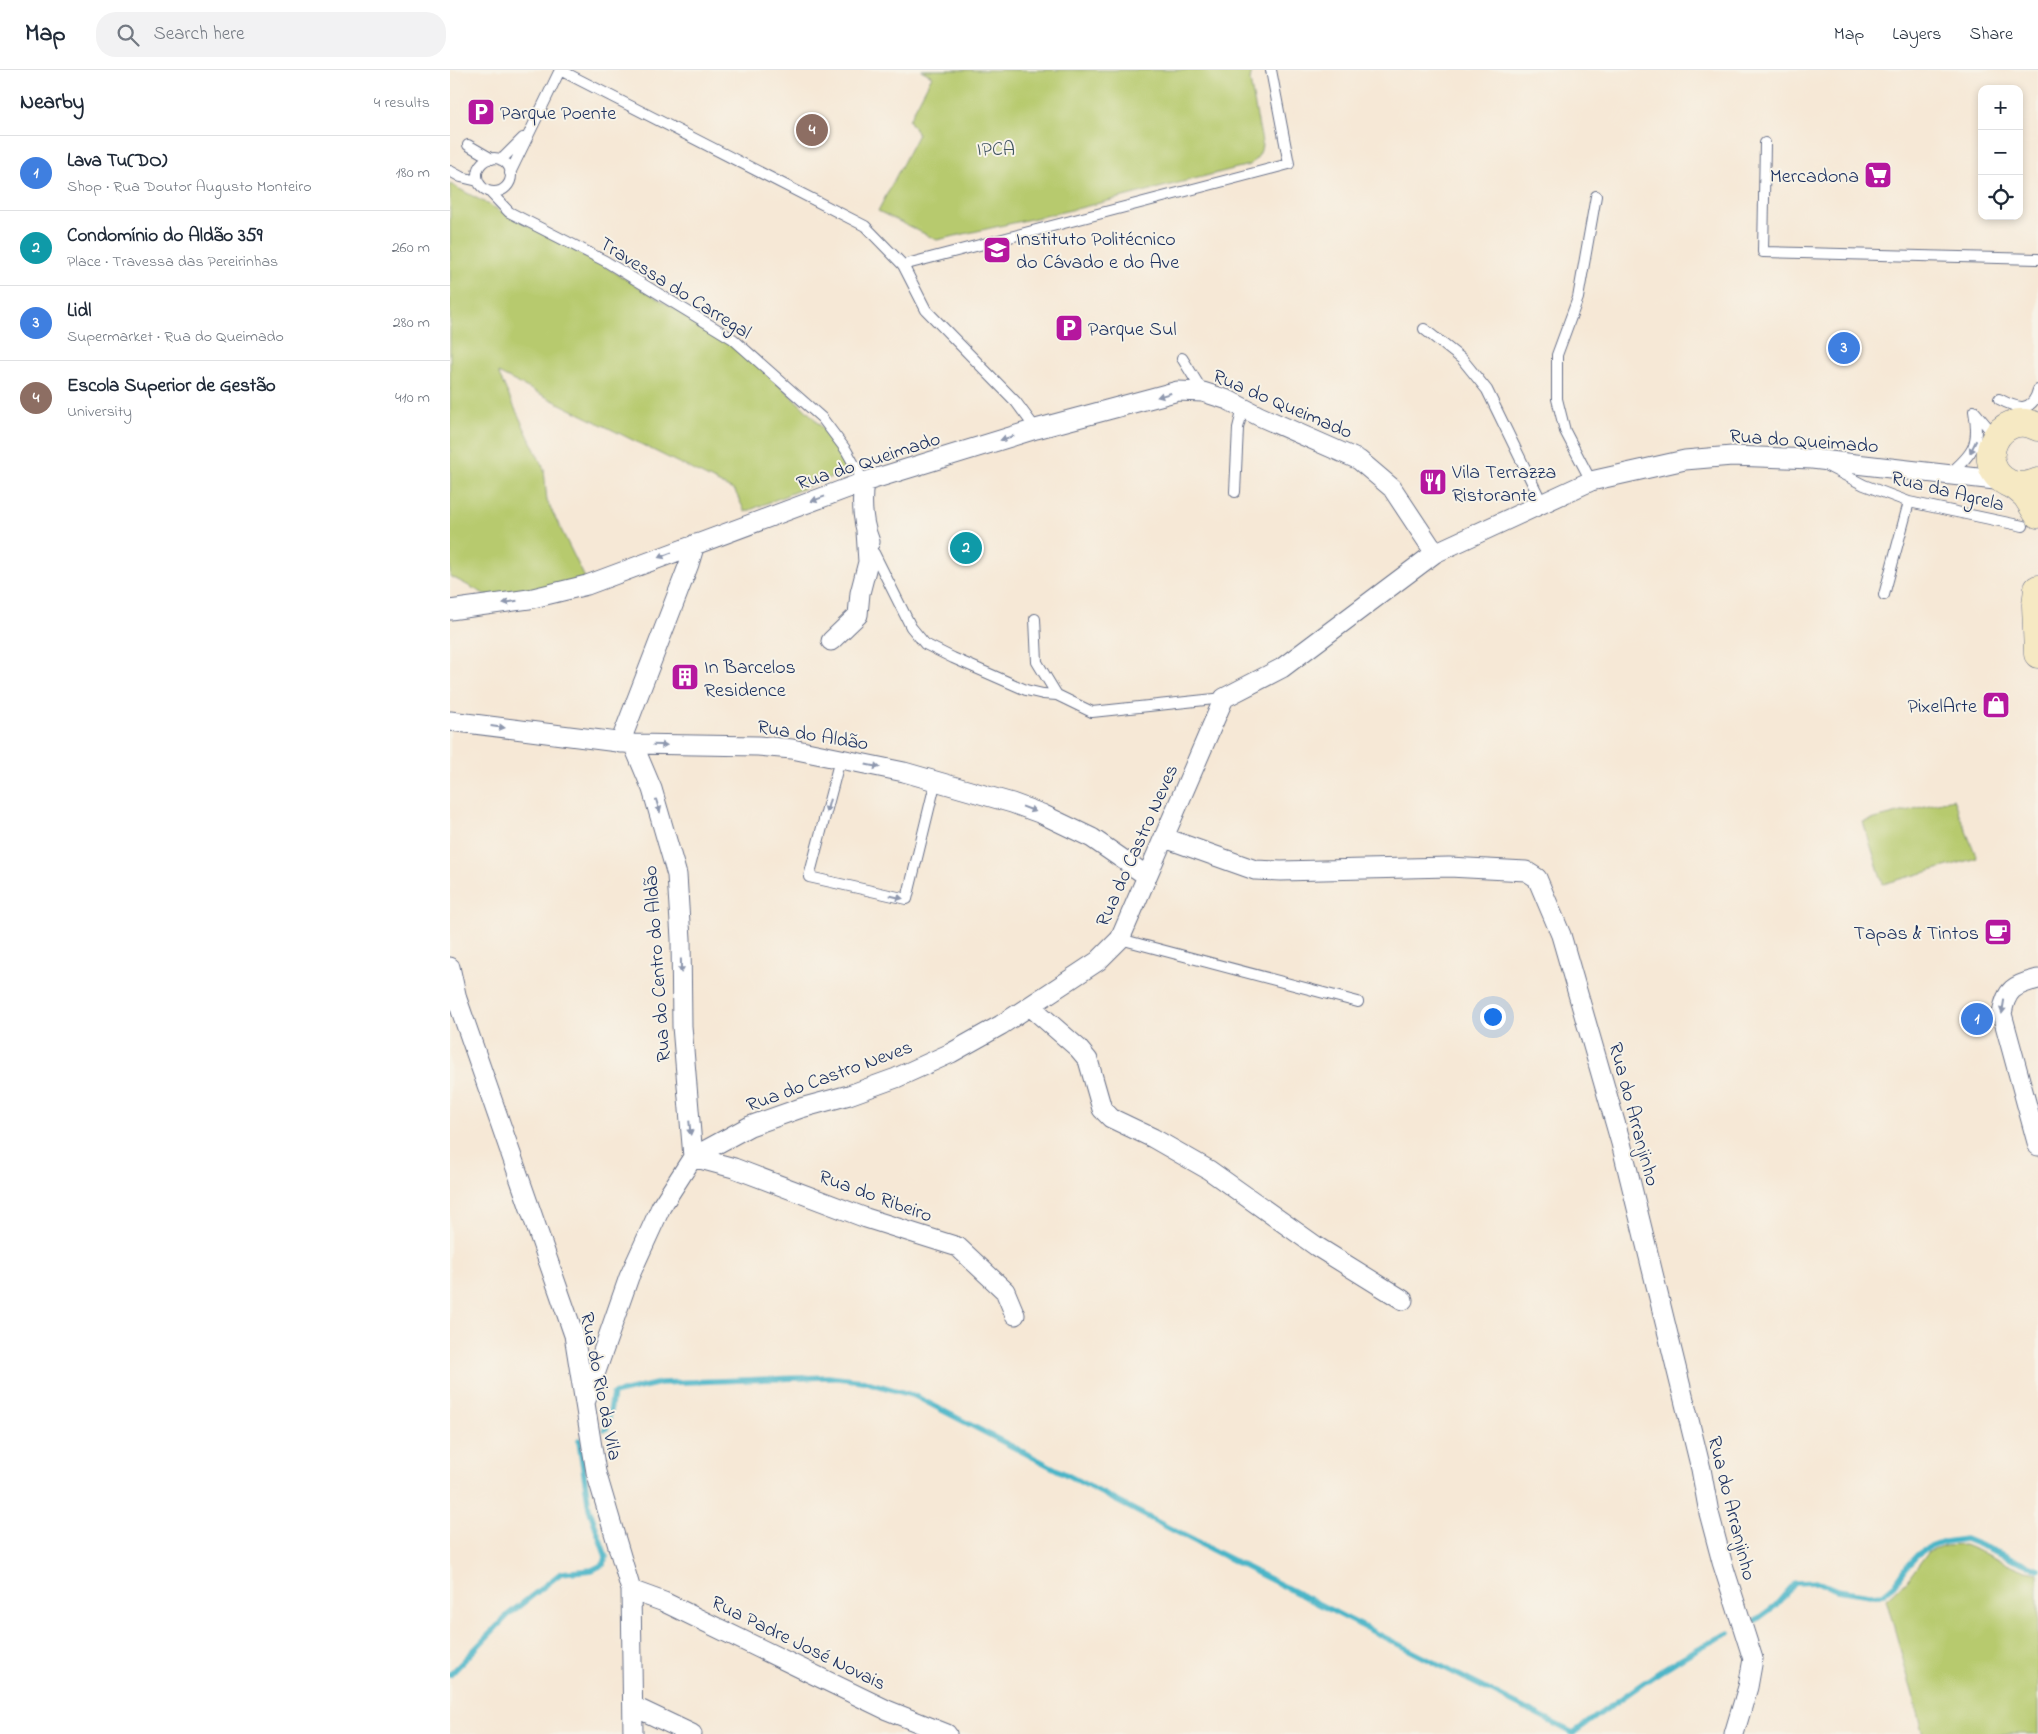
<!DOCTYPE html>
<meta charset="utf-8">
<style>
body{margin:0;font-family:"Indie Flower",sans-serif;background:#f2f2f3;color:#1f2937}
.controls{position:absolute;right:15px;top:15px;display:grid;overflow:hidden;border-radius:10px;box-shadow:0 2px 8px #0003}
.controls button{width:45px;height:45px;display:grid;place-items:center;padding:0;border:0;border-bottom:1px solid #e0e1e3;background:#fff;color:#1f2937;font:25px sans-serif}
.you{position:absolute;left:1042px;top:946px;width:18px;height:18px;margin:-12px;border:4px solid #fff;border-radius:50%;background:#1a73e8;box-shadow:0 0 0 8px #1a73e833}
.badge{display:grid;place-items:center;width:32px;height:32px;border-radius:50%;background:#2563eb;color:#fff;font-size:16px;font-weight:700}
.pin{position:absolute;translate:-50% -50%;border:2px solid #fff;box-shadow:0 1px 5px #0006}
.list{margin:0;padding:0;list-style:none}
h2{display:flex;justify-content:space-between;align-items:center;height:65px;margin:0;padding:0 20px;font-size:21px}
h2 small{font-size:16px;font-weight:400;color:#747a83}
.list li{display:grid;grid-template-columns:32px 1fr auto;gap:15px;align-items:center;box-sizing:border-box;height:75px;padding:0 20px;border-top:1px solid #e0e1e3}
.list b{display:block;font-size:19px;white-space:nowrap}
.list p{margin:0;font-size:16px;white-space:nowrap;color:#747a83}
.list em{font-size:16px;font-style:normal;color:#747a83}
.icon{flex:none;width:28px;height:28px;fill:none;stroke:currentColor;stroke-width:2;stroke-linecap:round;stroke-linejoin:round}
.map{position:relative;flex:none;width:1588px;height:1664px;overflow:hidden}
header{display:flex;align-items:center;gap:30px;box-sizing:border-box;height:70px;padding:0 25px;background:#fff;border-bottom:1px solid #e0e1e3}
header strong{font-size:24px}
nav{display:flex;gap:28px;margin-inline-start:auto;font-size:18px}
.search{width:350px;height:45px;background:#f2f2f3;display:flex;align-items:center;gap:12px;box-sizing:border-box;padding:0 18px;border-radius:20px;color:#747a83;font-size:19px}
main{display:flex}
aside{flex:1;background:#fff}
.map>svg:first-child{display:block}
</style>
<header>
<strong>Map</strong>
<div class="search"><svg class="icon" aria-label="search" viewBox="0 0 24 24"><circle cx="10" cy="10" r="6"/><path d="M15 15l6 6"/></svg>Search here</div>
<nav><a>Map</a><a>Layers</a><a>Share</a></nav>
</header>
<main>
<aside>
<h2>Nearby<small>4 results</small></h2>
<ul class="list">
<li><span class="badge" style="background:#3f7fe0">1</span><div><b>Lava Tu(DO)</b><p>Shop · Rua Doutor Augusto Monteiro</p></div><em>180 m</em></li>
<li><span class="badge" style="background:#0f9aa8">2</span><div><b>Condomínio do Aldão 359</b><p>Place · Travessa das Pereirinhas</p></div><em>260 m</em></li>
<li><span class="badge" style="background:#3f7fe0">3</span><div><b>Lidl</b><p>Supermarket · Rua do Queimado</p></div><em>280 m</em></li>
<li><span class="badge" style="background:#8d6e63">4</span><div><b>Escola Superior de Gestão</b><p>University</p></div><em>410 m</em></li>
</ul>
</aside>
<div class="map">
<svg width="1588" height="1664" viewBox="0 0 1588 1664">
<rect width="100%" height="100%" fill="#f7f3e8"/>
<filter id="ink" filterUnits="userSpaceOnUse"><feTurbulence type="fractalNoise" baseFrequency=".02" numOctaves="2"/><feDisplacementMap in="SourceGraphic" scale="10" xChannelSelector="R" yChannelSelector="G"/><feConvolveMatrix kernelMatrix="1 2 1 2 8 2 1 2 1" color-interpolation-filters="sRGB"/></filter>
<filter id="wash" filterUnits="userSpaceOnUse"><feTurbulence type="fractalNoise" baseFrequency=".0096" numOctaves="4" result="noise"/><feDisplacementMap in="SourceGraphic" scale="20" xChannelSelector="R" yChannelSelector="G"/><feGaussianBlur stdDeviation="1.12" result="paint"/><feColorMatrix in="noise" values="0 0 0 0 0 0 0 0 0 0 0 0 0 0 0 0 0 1.4 0 .05"/><feComposite in="paint" operator="in"/></filter>
<g filter="url(#wash)">
<rect width="100%" height="100%" fill="#f6e8d6"/>
<path fill="#b7ca6e" stroke="#697c66" d="M 471,0 L 802,0 L 800,11 L 812,72 C 812,83 808,88 799,95 L 630,138 L 487,170 L 428,141 L 468,64 L 459,50 L 482,6 Z
M 0,114 L 156,197 L 276,270 L 328,313 L 363,347 L 387,375 L 397,393 L 394,402 L 295,442 L 285,421 L 48,303 L 94,399 L 97,431 L 135,508 L 91,520 L 40,527 L 0,506 Z
M 1503,729 L 1527,788 L 1433,814 L 1413,752 Z
M 1514,1475 L 1576,1501 L 1588,1503 L 1588,1664 L 1474,1664 L 1436,1529 L 1458,1509 L 1478,1482 L 1495,1476 Z"/>
<g fill="none" stroke-linecap="round" stroke-linejoin="round">
<path stroke="#4bb5c8" stroke-width="5.5" d="M 155,1359 L 157,1358 L 163,1324 L 210,1313 L 378,1307 L 413,1311 L 465,1326 L 719,1458 L 1123,1663 C 1173,1628 1223,1588 1279,1563
M 1306,1550 L 1325,1536 L 1345,1513 L 1368,1512 L 1387,1520 L 1420,1525 L 1433,1524 L 1445,1514 L 1458,1495 L 1472,1480 L 1494,1472 L 1515,1469 L 1588,1499
M 0,1605 L 59,1544 L 111,1503 L 142,1500 L 154,1494 L 156,1487 L 139,1438 L 129,1370"/>
</g>
</g>
<g filter="url(#ink)">
<g fill="none" stroke-linecap="round" stroke-linejoin="round">
<defs>
<path id="service" d="M 110,0 L 415,156 L 453,195 L 476,240 L 566,332 L 586,359
M 1315,73 L 1313,182 L 1588,189
M 18,75 L 42,89
M27 105a17 17 0 1 1 34 0a17 17 0 1 1-34 0Z
M 51,90 L 73,68
M 0,101 L 11,107 L 28,111
M 60,103 L 110,0
M 40,122 L 59,142 L 155,191 L 283,269 L 372,348 L 396,380 L 414,412
M 453,195 L 839,94 L 821,0
M 974,259 L 1012,289 L 1037,320 L 1092,433
M 732,288 L 753,322
M 1549,329 C 1566,338 1582,344 1588,320
M 1525,342 L 1546,367
M 1377,396 L 1414,415 L 1459,432 L 1573,456
M 1499,404 C 1524,383 1530,374 1524,341
M 1141,411 L 1115,361 L 1107,329 L 1107,285 L 1128,228 L 1146,126
M 785,422 L 788,358 L 793,338
M 424,483 L 461,557 L 475,574 L 503,588 L 576,620 L 593,624 L 607,625 L 642,642 L 774,628
M 1434,525 L 1459,432
M 585,549 L 587,592 L 607,625
M 390,689 L 359,807 L 457,829 L 486,710
M 670,869 L 908,932"/>
<path id="minor" d="M 414,412 C 411,433 412,452 420,472
M 0,540 L 79,529 L 137,515 L 414,412 L 586,359 L 728,321 L 753,322 L 778,330 L 809,346 L 909,390 L 942,418 L 985,483
M 381,571 L 408,545 L 410,523 L 418,492 L 416,461
M 0,651 L 183,674 L 308,676 L 342,679 L 454,702 L 562,733 L 592,744 L 642,768 L 697,806
M 170,673 L 239,494 L 245,474
M 183,674 L 202,719 L 227,805 L 231,869 L 232,956 L 243,1087
M 715,768 L 805,800 L 831,801 L 999,797 L 1076,801 L 1087,808 L 1111,865 L 1171,1073 L 1251,1399 L 1259,1443 L 1272,1492 L 1303,1589 L 1298,1617 L 1284,1664
M 0,897 L 7,929 L 124,1265 L 146,1402 L 181,1520 L 183,1664
M 1588,909 C 1564,915 1556,919 1552,944 L 1588,1076
M 580,936 L 628,978 L 638,990 L 652,1039 L 661,1048 L 703,1068 L 759,1100 L 866,1176 L 953,1230
M 243,1087 L 284,1098 L 416,1148 L 508,1177 L 555,1221 L 565,1245
M 136,1330 L 179,1207 L 211,1137 L 243,1087 L 300,1056 L 351,1038 L 399,1025 L 446,1008 L 501,983 L 551,955 L 648,891 L 670,869 L 774,628 L 832,598 L 985,483 L 1141,411 L 1235,390 L 1282,386 L 1362,389 L 1554,411
M 181,1520 L 214,1532 L 437,1640 L 497,1664
M 183,1636 L 242,1664"/>
<path id="secondary" d="M 1588,357 C 1549,337 1521,394 1558,413 C 1568,418 1578,416 1588,412
M 1564,415 L 1576,425 L 1588,444
M 1588,519 L 1586,535 L 1588,584"/>
</defs>
<use href="#service" stroke="#687088" stroke-width="12"/>
<use href="#minor" stroke="#687088" stroke-width="21"/>
<use href="#secondary" stroke="#687088" stroke-width="29"/>
<use href="#service" stroke="#fff" stroke-width="10"/>
<use href="#minor" stroke="#fff" stroke-width="19"/>
<use href="#secondary" stroke="#f6e9c3" stroke-width="28"/>
</g>
<defs><path id="oneway-solid" d="M-6-.8H1V-3.2L6.5 0L1 3.2V.8H-6Z" transform="scale(1.25)"/></defs>
<g fill="#8d97ae">
<use href="#oneway-solid" transform="translate(714 325) rotate(164)"/>
<use href="#oneway-solid" transform="translate(557 368) rotate(163)"/>
<use href="#oneway-solid" transform="translate(1523 377) rotate(116)"/>
<use href="#oneway-solid" transform="translate(368 429) rotate(160)"/>
<use href="#oneway-solid" transform="translate(215 485) rotate(159)"/>
<use href="#oneway-solid" transform="translate(60 532) rotate(171)"/>
<use href="#oneway-solid" transform="translate(48 657) rotate(7)"/>
<use href="#oneway-solid" transform="translate(210 675) rotate(1)"/>
<use href="#oneway-solid" transform="translate(423 696) rotate(11)"/>
<use href="#oneway-solid" transform="translate(208 736) rotate(73)"/>
<use href="#oneway-solid" transform="translate(378 736) rotate(105)"/>
<use href="#oneway-solid" transform="translate(579 739) rotate(21)"/>
<use href="#oneway-solid" transform="translate(446 827) rotate(13)"/>
<use href="#oneway-solid" transform="translate(231 896) rotate(89)"/>
<use href="#oneway-solid" transform="translate(1553 937) rotate(99)"/>
<use href="#oneway-solid" transform="translate(240 1058) rotate(84)"/>
</g>
</g>
<defs>
<symbol id="parking-square" viewBox="-11 -11 22 22"><rect x="-9" y="-9" width="18" height="18" rx="4" fill="#b5179e" stroke="#f7f3e8"/><path d="M-3.5-5.5H1a3.5 3.5 0 0 1 0 7H-1V5.5H-3.5ZM-1-3.4V-.6H.8a1.4 1.4 0 0 0 0-2.8Z" fill="#fff"/></symbol>
<symbol id="supermarket-square" viewBox="-11 -11 22 22"><rect x="-9" y="-9" width="18" height="18" rx="4" fill="#b5179e" stroke="#f7f3e8"/><path d="M-6-5.5h2.5l.6 2H6L4.5 2H-2.5L-4.4-4H-6ZM-1.5 3.2a1.3 1.3 0 1 0 .1 0ZM3 3.2a1.3 1.3 0 1 0 .1 0Z" fill="#fff"/></symbol>
<symbol id="university-square" viewBox="-11 -11 22 22"><rect x="-9" y="-9" width="18" height="18" rx="4" fill="#b5179e" stroke="#f7f3e8"/><path d="M0-5L7-2L0 1L-7-2ZM-4 1L0 2.5L4 1V4Q0 6-4 4Z" fill="#fff"/></symbol>
<symbol id="restaurant-square" viewBox="-11 -11 22 22"><rect x="-9" y="-9" width="18" height="18" rx="4" fill="#b5179e" stroke="#f7f3e8"/><path d="M-5-6h1v4h1v-4h1v4h1v-4h1v5L-1.5 .5V6h-2V.5L-5-1ZM5-6V6H3V1.5H1.5Q1.5-4 5-6Z" fill="#fff"/></symbol>
<symbol id="building-square" viewBox="-11 -11 22 22"><rect x="-9" y="-9" width="18" height="18" rx="4" fill="#b5179e" stroke="#f7f3e8"/><path d="M-4-6H4V6H1V3H-1V6H-4ZM-2.5-4.3h1.7v1.8h-1.7ZM.8-4.3h1.7v1.8H.8ZM-2.5-1h1.7V.8h-1.7ZM.8-1h1.7V.8H.8Z" fill="#fff"/></symbol>
<symbol id="shop-square" viewBox="-11 -11 22 22"><rect x="-9" y="-9" width="18" height="18" rx="4" fill="#b5179e" stroke="#f7f3e8"/><path d="M-5-2.5h2.3a2.7 3.5 0 0 1 5.4 0H5L5.5 6h-11ZM-1.5-2.5h3a1.5 2.3 0 0 0-3 0Z" fill="#fff"/></symbol>
<symbol id="cafe-square" viewBox="-11 -11 22 22"><rect x="-9" y="-9" width="18" height="18" rx="4" fill="#b5179e" stroke="#f7f3e8"/><path d="M-5.5-4.5H6V0H3Q3 3.5 0 3.5H-2.5Q-5.5 3.5-5.5 0ZM3-3.2v2h1.7v-2ZM-6 4.5H4V6H-6Z" fill="#fff"/></symbol>
</defs>
<g fill-rule="evenodd">
<use href="#parking-square" x="15" y="26" width="32" height="32"/>
<use href="#supermarket-square" x="1412" y="89" width="32" height="32"/>
<use href="#university-square" x="531" y="164" width="32" height="32"/>
<use href="#parking-square" x="603" y="242" width="32" height="32"/>
<use href="#restaurant-square" x="967" y="396" width="32" height="32"/>
<use href="#building-square" x="219" y="591" width="32" height="32"/>
<use href="#shop-square" x="1530" y="619" width="32" height="32"/>
<use href="#cafe-square" x="1532" y="846" width="32" height="32"/>
</g>
<g text-anchor="middle" stroke-width="4" stroke-linejoin="round" paint-order="stroke">
<g font-size="20" fill="#1b2f5e" stroke="#f7f3e8" text-anchor="start">
<text x="50" y="49">Parque Poente</text>
<text x="1409" y="112" text-anchor="end">Mercadona</text>
<text x="566" y="175">Instituto Politécnico<tspan x="566" dy="23">do Cávado e do Ave</tspan></text>
<text x="638" y="265">Parque Sul</text>
<text x="1002" y="408">Vila Terrazza<tspan x="1002" dy="23">Ristorante</tspan></text>
<text x="254" y="603">In Barcelos<tspan x="254" dy="23">Residence</tspan></text>
<text x="1527" y="642" text-anchor="end">PixelArte</text>
<text x="1529" y="869" text-anchor="end">Tapas &amp; Tintos</text>
</g>
<g font-size="20" fill="#425662" stroke="#f7f3e8">
<text x="546" y="85">IPCA</text>
</g>
<g font-size="20" fill="#1b2f5e" stroke="#f7f3e8">
<text transform="translate(226 217) rotate(32)" y="7">Travessa do Carregal</text>
<text transform="translate(833 333) rotate(23)" y="7">Rua do Queimado</text>
<text transform="translate(1354 370) rotate(4)" y="7">Rua do Queimado</text>
<text transform="translate(418 390) rotate(-18)" y="7">Rua do Queimado</text>
<text transform="translate(1498 420) rotate(14)" y="7">Rua da Agrela</text>
<text transform="translate(363 664) rotate(9)" y="7">Rua do Aldão</text>
<text transform="translate(686 775) rotate(-66)" y="7">Rua do Castro Neves</text>
<text transform="translate(206 894) rotate(-94)" y="7">Rua do Centro do Aldão</text>
<text transform="translate(379 1005) rotate(-20)" y="7">Rua do Castro Neves</text>
<text transform="translate(1185 1044) rotate(75)" y="7">Rua do Arranjinho</text>
<text transform="translate(426 1125) rotate(20)" y="7">Rua do Ribeiro</text>
<text transform="translate(152 1316) rotate(79)" y="7">Rua do Rio da Vila</text>
<text transform="translate(1283 1438) rotate(76)" y="7">Rua do Arranjinho</text>
<text transform="translate(349 1572) rotate(26)" y="7">Rua Padre José Novais</text>
</g>
</g>
</svg>
<div class="controls">
<button>+</button>
<button>−</button>
<button><svg class="icon" aria-label="locate" viewBox="0 0 24 24"><circle cx="12" cy="12" r="6"/><path d="M12 2v4M12 18v4M2 12h4M18 12h4"/></svg></button>
</div>
<div class="you"></div>
<div class="pin badge" style="left:1527px;top:949px;background:#3f7fe0">1</div>
<div class="pin badge" style="left:516px;top:478px;background:#0f9aa8">2</div>
<div class="pin badge" style="left:1394px;top:278px;background:#3f7fe0">3</div>
<div class="pin badge" style="left:362px;top:60px;background:#8d6e63">4</div>
</div>
</main>
